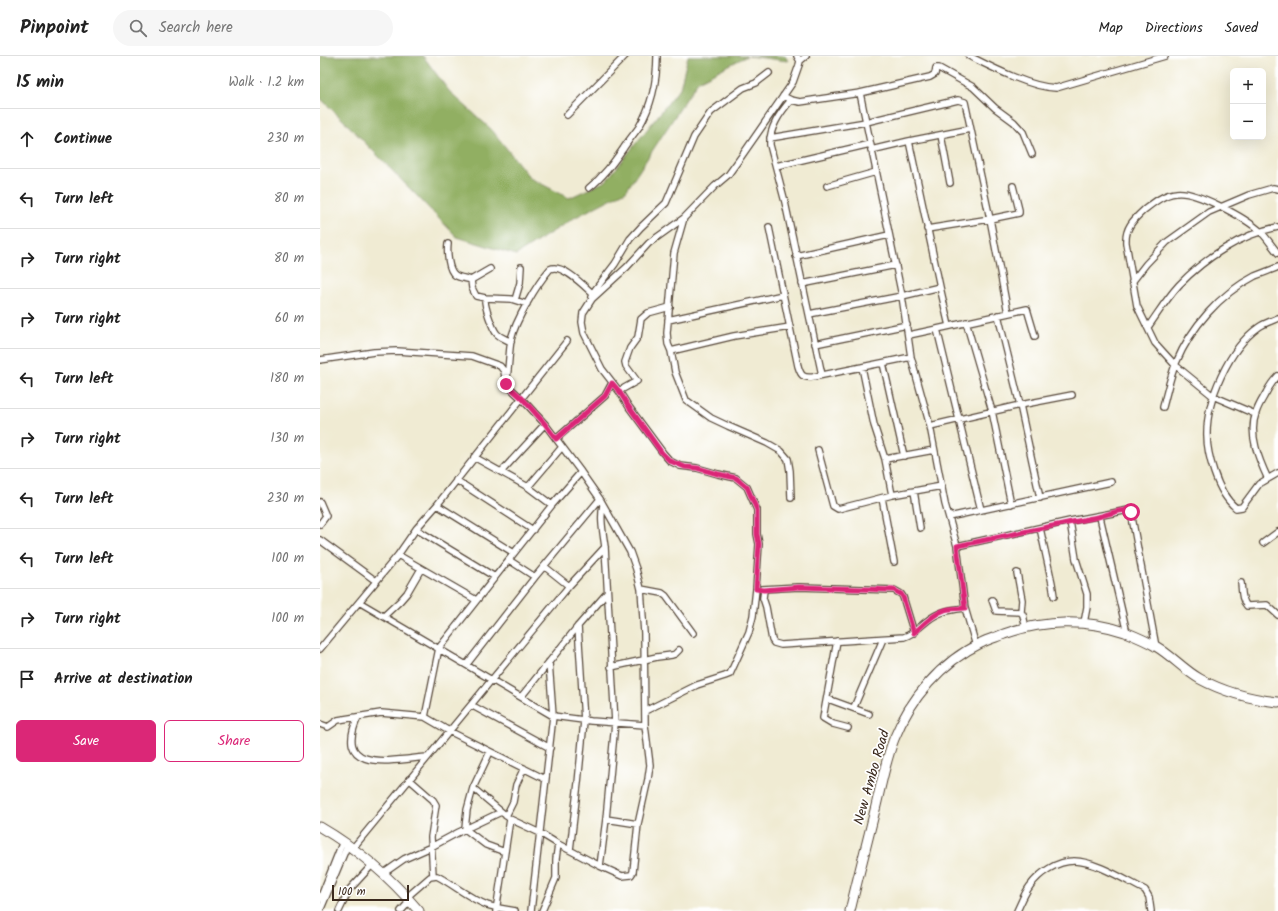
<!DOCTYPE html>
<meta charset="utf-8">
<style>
body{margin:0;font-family:Kalam,sans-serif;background:#f6f6f6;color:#222}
.controls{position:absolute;right:12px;top:12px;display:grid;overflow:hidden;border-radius:6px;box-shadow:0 4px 16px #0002}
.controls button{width:36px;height:36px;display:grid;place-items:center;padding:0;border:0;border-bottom:1px solid #e0e0e0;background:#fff;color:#222;font:20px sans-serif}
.scale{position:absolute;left:12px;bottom:10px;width:77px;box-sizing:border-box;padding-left:4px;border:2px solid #3b2a1e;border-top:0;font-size:11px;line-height:14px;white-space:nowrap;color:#3b2a1e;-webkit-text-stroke:3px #fff;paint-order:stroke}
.stop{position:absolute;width:12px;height:12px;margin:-9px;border:3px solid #db2777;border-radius:50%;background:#fff}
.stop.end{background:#db2777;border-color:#fff;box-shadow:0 1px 4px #0008}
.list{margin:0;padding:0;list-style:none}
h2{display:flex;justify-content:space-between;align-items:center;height:52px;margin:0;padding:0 16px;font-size:17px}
h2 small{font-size:13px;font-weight:400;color:#767676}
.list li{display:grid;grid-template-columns:26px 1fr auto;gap:12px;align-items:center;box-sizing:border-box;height:60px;padding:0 16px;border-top:1px solid #e0e0e0}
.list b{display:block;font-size:15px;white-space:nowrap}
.list em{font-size:13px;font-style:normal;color:#767676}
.actions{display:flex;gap:8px;padding:12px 16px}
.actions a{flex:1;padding:9px 0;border:1px solid #db2777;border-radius:6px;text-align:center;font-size:14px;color:#db2777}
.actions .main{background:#db2777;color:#fff}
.icon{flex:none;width:22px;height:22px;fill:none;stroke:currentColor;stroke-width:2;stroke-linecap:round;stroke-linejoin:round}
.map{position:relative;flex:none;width:958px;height:855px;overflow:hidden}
header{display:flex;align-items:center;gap:24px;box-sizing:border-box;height:56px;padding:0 20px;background:#fff;border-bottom:1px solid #e0e0e0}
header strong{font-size:19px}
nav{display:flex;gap:22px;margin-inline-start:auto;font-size:14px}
.search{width:280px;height:36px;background:#f6f6f6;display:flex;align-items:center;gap:10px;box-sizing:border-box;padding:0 14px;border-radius:22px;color:#767676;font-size:15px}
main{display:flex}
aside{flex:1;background:#fff}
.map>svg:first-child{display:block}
</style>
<header>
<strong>Pinpoint</strong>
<div class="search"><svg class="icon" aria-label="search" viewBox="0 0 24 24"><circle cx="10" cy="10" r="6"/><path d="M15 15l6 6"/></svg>Search here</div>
<nav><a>Map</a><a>Directions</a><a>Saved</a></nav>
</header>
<main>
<aside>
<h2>15 min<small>Walk · 1.2 km</small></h2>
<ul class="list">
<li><svg class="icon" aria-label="ahead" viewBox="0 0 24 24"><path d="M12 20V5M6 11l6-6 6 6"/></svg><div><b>Continue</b></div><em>230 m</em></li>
<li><svg class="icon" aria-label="left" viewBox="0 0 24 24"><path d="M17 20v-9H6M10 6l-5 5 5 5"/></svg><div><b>Turn left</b></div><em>80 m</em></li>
<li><svg class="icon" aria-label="right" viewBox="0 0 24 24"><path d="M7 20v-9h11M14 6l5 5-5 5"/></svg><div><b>Turn right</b></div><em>80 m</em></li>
<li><svg class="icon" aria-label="right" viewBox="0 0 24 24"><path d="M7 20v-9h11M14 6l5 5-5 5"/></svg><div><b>Turn right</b></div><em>60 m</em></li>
<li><svg class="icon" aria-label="left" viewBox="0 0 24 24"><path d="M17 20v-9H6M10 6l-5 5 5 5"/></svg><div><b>Turn left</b></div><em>180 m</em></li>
<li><svg class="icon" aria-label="right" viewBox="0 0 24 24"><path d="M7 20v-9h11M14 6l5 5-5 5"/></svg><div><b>Turn right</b></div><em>130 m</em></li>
<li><svg class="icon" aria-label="left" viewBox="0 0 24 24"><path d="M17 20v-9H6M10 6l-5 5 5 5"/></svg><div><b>Turn left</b></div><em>230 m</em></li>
<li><svg class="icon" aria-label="left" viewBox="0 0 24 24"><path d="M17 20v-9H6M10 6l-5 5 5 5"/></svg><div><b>Turn left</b></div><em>100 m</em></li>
<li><svg class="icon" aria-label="right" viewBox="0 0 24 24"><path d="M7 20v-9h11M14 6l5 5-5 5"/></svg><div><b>Turn right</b></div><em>100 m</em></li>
<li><svg class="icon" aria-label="arrive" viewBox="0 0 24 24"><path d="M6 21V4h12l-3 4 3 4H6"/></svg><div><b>Arrive at destination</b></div></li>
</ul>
<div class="actions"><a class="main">Save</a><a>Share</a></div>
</aside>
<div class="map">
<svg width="958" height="855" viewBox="0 0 958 855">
<rect width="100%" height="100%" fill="#fff"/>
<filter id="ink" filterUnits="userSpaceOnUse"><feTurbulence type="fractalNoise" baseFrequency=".025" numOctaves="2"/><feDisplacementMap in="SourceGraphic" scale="8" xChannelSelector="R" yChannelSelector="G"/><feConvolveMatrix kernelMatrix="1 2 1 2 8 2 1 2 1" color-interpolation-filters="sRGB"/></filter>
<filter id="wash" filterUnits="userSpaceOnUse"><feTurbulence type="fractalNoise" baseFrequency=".012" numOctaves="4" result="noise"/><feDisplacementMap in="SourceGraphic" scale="16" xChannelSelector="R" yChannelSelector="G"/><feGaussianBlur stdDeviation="0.9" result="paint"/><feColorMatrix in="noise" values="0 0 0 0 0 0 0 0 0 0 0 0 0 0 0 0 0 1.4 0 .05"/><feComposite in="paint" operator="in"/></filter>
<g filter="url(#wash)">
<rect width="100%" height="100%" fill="#f0ebd3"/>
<path fill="#91af62" stroke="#666c40" d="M 0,0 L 103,0 L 129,35 L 172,74 L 210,122 L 249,142 L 286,125 L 360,32 L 368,0 L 427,0 L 378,25 L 306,135 L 254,162 L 196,199 L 137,181 L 24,65 L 0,42 Z
M 428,0 L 465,0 L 468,5 Z"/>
</g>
<g filter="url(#ink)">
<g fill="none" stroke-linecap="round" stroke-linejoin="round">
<defs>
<path id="street" d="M 649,0 C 673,12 710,31 736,32 L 845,0
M 480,5 L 486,0
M 540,37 L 610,21 L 615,18 L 616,12 L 619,12 L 653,31 L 675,52 L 694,66 L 703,76 L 712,98
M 463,40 L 471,44 L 480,46 L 540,37 L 582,240 L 591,301 L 610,370 L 625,448 L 637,490 L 645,552 L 656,590
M 471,44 C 460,57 449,72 450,89 L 465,146 L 502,319
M 247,59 L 305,0
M 621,79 L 630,127
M 450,82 L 546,66 L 638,44 L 645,46 L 670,163 L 688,257
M 589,85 L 650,73
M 551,94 L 589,85 L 620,231 L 629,270
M 456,110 L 550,88
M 507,130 L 556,116
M 269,132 C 283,121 293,107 303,93 C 308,85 314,78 319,71 C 332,49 337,25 337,0
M 449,171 L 478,310 C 481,320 483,322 493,321 L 591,301
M 607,173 L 670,163 L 699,157 L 699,154 L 693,130
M 128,188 C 127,196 128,214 135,219 C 139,222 146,222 151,224 L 152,232 L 156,240 L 165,242 L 191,243 L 207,248
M 476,200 L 569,179
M 151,224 L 170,213
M 812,226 L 826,208 L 847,186 L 889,156 L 929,139 L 953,132 L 958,133
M 482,228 L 576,209
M 272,241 L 275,234 L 295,208 L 310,183 L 321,171 L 346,147 L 374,81 L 391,56 L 423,32 L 436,27 L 449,17
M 165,242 C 164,249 172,272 177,278 C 181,282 186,283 191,286
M 195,244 L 200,227 L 201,211
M 489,258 L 582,240 L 620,231
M 678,259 L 700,349 L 720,442
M 958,262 C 952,265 945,267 939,271 C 909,292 886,344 887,380 C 887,393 890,404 894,416 C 898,428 905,443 916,452 L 922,451 L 939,428 L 958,417
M 348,264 L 463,239
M 646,266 L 672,355 L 691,448
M 828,271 C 838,257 847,242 859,229 C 885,202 921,178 958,171
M 617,273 L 707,253 L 715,280
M 589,279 L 617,273 L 661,454
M 495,288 L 587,269
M 351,295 L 414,280 L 470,271
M 0,304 L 54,296 L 77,295 L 152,300 L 180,310 L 184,315 L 186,328 L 201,342 L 225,368 L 261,416 L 280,443 L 310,496 L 316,513 L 321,533 L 324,577 L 325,669 L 330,709 L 328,723 L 318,768 L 313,816 L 311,819 L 302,820 L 280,810 L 238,788 L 220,777 L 190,763 L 176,855
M 563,307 L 584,400
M 542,311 L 554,369 L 565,403 L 572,439
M 187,322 C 189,309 189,296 191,284 C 195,265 217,228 230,213 C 242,207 264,230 273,238
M 299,335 L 317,325 L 306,310 L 305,306 L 310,292 L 318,281 L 321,263 L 328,257 L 350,251
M 843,351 C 847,336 850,321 856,307 C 871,271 900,238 935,220 C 943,217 951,214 958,211
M 935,358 L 893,340 L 855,309 L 835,287 L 817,250 L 806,187 C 805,172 813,164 824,154 C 833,147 844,138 856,137 C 875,134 926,162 941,176 C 947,182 952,190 958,197
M 610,370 L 700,349 L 752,339
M 236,383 L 285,340 L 292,327
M 498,394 L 513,450 L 518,453 L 572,439 L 622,430
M 154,401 L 208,431 L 232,449
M 565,403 L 614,394
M 181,416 L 225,368
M 948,423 C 939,404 928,378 936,357 C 938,350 942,344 946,337 C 949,331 953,325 958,320
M 136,424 L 213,474
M 208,431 L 242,391
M 594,435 L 600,472
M 471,442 L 470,415 L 468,403 L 461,395 L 447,387 L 408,370 L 391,362 L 366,344 L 355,316 L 351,295 L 348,288 L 347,277 L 354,197 L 364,162 L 395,130 L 408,119 L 421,101 L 473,26 L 479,9 L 480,5 L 477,0
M 562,442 L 574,506
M 0,446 L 6,460 L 0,468
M 117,449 L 194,497
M 629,461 L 791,426
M 780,461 L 807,577
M 750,465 L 756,503 L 767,538 L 767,551 L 764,567
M 720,472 L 732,527 L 734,540
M 96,473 L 175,521
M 0,484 L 56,525
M 943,487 L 958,476
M 637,490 L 750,465 L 809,454 L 811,456 L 836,591
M 78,499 L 156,544
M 189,504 L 215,521
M 224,510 L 249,530
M 697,517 L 702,544 L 701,556
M 921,527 C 922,534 921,544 927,550 L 947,549 L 958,559
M 321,533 L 342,537 L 346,540 L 373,577
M 442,533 L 479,531 L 574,534 L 581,538 L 583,541 L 594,577
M 444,534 L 443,542 L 446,551 L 452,584 L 454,587 L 461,589 L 584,581 C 594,578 599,571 607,565 C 619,555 630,554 645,552
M 672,544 L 676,555 L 701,556 L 703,559 L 706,572
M 39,546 L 233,660 L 271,665 L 325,669
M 64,560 L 80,545 L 87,537 L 101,513
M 517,585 L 503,662 L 513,668 L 528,672
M 0,593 L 78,499 L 96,473 L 117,449 L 247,285
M 147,608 L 215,521 L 280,443
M 291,611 L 337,601 L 352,599 L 355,598 L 359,594
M 201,641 L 258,570 L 287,537
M 508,643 L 549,658
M 151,649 L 230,692
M 534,651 L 563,583
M 325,655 L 377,629 L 405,620 L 410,618 L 429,576 L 433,560 L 436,533 L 439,488 L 437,478 L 437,454 L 427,431 L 416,422 L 398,418 L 377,412 L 360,410 L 350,405 L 343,397 L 309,351 L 299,335 L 282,313 L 264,277 L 262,266 L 263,257 L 272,243 L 307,211 L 329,187 L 364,162
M 38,661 C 12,718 74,704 107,701
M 105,661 L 119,592 L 232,449 L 261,416
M 0,668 L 8,671 L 18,664 L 61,657 L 105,661 L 129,675 L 225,723
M 170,696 L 153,732 L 190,763
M 89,723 L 113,744 L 116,749 L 111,781 L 113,820
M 153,732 L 147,754 L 145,773 L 166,789 L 185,796
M 186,760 L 193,746 L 196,729 L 204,712
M 286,763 L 318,768
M 33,792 L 249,530 L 285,491
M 250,794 L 258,727 L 264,665 L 258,570
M 280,810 L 286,763 L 295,667 L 285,491 C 283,476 280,463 283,449
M 64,817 L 84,803 L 111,791 L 139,776 L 181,756
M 87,841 L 110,821 L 117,820 C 134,829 149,842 167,849 C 176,852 186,853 195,855
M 0,843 L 23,785
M 0,855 L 28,788
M 19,855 L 29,834 L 53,808
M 81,855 L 90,845
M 211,855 L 233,660 L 229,606
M 222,855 L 236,822 L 236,803 L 238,788
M 697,855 C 701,847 704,838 710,830 C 719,817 737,805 754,805 C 775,805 805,824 825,834 L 829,841 L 831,855"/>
<path id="primary" d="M 0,771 C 38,793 70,821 99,855
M 530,855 C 538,821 547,787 555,754 C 561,730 565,706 574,683 C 590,643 621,606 661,587 C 668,583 677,581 684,578 C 723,564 766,563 805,576 C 815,580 827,585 837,591 C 852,600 864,614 880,623 C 904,636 930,643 958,646"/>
</defs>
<use href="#street" stroke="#564739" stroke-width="8"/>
<use href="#primary" stroke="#564739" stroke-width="11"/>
<use href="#street" stroke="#fff" stroke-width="5.5"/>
<use href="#primary" stroke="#fff" stroke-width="9"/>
</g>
</g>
<g fill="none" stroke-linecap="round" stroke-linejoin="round" filter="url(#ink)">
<path stroke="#db2777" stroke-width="5" d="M 186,328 L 202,342 L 225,368 L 236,383 L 285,340 L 292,327 L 299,335 L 309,351 L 342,397 L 350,405 L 365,411 L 377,412 L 398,418 L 416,422 L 427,431 L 437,454 L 437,478 L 439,488 L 436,533 L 444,534 L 479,531 L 574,534 L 581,538 L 583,541 L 594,577 C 603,569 613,558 625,554 C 631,552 639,553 645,552 L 637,490 C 684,480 731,470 778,461 C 788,459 803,451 811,456"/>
</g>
<g text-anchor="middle" stroke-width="3.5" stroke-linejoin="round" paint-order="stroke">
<g font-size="14" fill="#3b2a1e" stroke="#fff">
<text transform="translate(551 721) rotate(-74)" y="5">New Ambo Road</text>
</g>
</g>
</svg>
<div class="controls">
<button>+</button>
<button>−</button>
</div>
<div class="scale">100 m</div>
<div class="stop" style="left:811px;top:456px"></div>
<div class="stop end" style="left:186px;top:328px"></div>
</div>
</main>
